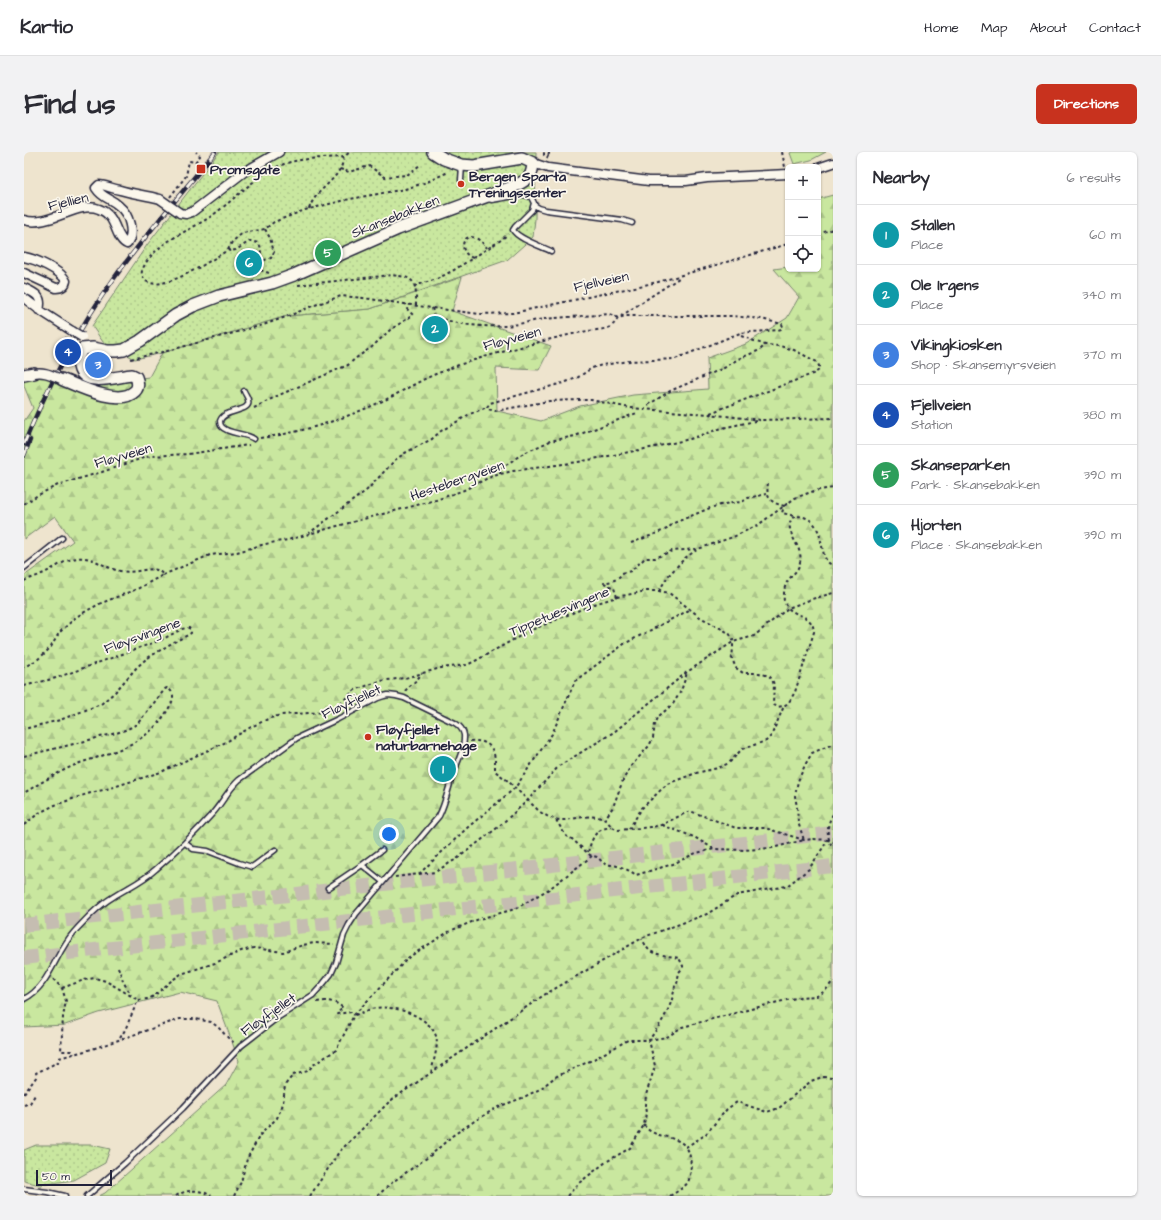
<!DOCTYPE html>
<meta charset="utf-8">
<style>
body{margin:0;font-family:"Architects Daughter",sans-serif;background:#f2f2f3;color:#2b2b33}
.controls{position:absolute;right:12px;top:12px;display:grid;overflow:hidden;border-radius:6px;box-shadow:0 1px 3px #0004}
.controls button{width:36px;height:36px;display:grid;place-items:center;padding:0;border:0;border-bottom:1px solid #e1e1e2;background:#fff;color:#2b2b33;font:20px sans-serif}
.scale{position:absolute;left:12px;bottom:10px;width:76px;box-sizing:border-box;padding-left:4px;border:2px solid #22223b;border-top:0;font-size:11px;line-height:14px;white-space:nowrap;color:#22223b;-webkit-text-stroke:3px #fbf7ec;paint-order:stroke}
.you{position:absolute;left:365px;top:682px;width:14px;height:14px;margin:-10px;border:3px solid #fff;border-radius:50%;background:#1a73e8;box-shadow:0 0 0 6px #1a73e833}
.badge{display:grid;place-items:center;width:26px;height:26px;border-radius:50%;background:#c8321e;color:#fff;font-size:13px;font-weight:700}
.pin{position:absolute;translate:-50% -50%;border:2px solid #fff;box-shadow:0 1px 4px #0006}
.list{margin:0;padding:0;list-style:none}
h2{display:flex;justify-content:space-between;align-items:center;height:52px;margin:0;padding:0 16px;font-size:17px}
h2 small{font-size:13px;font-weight:400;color:#7c7c81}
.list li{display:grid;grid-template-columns:26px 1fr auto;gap:12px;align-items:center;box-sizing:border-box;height:60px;padding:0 16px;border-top:1px solid #e1e1e2}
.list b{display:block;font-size:15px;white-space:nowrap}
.list p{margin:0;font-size:13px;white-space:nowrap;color:#7c7c81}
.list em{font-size:13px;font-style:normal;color:#7c7c81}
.icon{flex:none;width:22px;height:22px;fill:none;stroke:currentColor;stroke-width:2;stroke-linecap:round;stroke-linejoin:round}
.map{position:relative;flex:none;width:809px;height:1044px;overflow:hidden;border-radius:6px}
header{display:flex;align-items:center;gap:24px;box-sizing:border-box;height:56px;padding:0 20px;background:#fff;border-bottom:1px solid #e1e1e2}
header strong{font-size:19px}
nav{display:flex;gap:22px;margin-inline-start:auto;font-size:14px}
.intro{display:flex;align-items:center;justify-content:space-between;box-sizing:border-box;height:96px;padding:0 24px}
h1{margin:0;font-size:28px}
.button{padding:10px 18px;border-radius:6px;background:#c8321e;color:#fff;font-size:14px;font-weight:700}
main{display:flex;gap:24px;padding:0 24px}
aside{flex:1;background:#fff;border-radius:6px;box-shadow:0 1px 3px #0004}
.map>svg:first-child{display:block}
</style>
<header>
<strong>Kartio</strong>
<nav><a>Home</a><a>Map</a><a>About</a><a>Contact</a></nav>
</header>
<div class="intro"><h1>Find us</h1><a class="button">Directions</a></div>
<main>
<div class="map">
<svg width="809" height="1044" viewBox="0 0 809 1044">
<defs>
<pattern id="forest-firs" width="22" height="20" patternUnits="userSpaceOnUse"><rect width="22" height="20" fill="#c9e79f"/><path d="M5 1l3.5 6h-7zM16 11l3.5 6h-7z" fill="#acc68a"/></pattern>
<pattern id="park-dots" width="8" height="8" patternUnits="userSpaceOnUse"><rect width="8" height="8" fill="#c9e79f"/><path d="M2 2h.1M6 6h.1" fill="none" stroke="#acc68a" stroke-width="1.8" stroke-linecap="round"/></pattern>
</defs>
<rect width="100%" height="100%" fill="#eee4ce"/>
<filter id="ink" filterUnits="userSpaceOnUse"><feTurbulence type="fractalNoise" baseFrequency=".025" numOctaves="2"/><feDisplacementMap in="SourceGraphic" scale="8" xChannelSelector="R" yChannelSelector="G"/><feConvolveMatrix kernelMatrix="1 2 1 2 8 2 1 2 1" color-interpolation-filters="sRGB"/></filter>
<g filter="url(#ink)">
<path fill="#c9e79f" stroke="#76846d" d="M 768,0 L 802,0 L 787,8 L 770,12 L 766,1 Z"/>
<path fill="url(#forest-firs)" stroke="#76846d" d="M 809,43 L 809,1044 L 75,1044 L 81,1041 L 202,933 L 215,909 L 193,849 L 156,840 L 75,861 L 41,873 L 0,875 L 0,424 L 49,389 L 31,364 L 0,387 L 0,269 L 9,256 L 0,234 L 0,216 L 61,233 L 125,225 L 138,201 L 263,164 L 346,157 L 438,125 L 428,159 L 527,194 L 515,218 L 472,216 L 473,259 L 517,269 L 556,254 L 609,243 L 684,237 L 683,206 L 722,192 L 763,166 L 775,145 L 750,117 L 764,115 L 764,117 L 794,117 L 794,47 Z"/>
<path fill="url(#park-dots)" stroke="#76846d" d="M 195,0 L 512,0 L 511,67 L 509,85 L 483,108 L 346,157 L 263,164 L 138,201 L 111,207 L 79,190 L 68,174 L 123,93 Z
M 12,993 L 68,993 L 86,997 L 81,1011 L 50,1028 L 16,1033 L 0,1029 L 0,998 Z"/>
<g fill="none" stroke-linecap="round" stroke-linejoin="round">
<path stroke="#c5bdb1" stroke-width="14" stroke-dasharray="14 7" stroke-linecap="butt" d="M 0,773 L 809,681
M 0,806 L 809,714"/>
<defs>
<path id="lane" d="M 437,28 L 438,14
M 464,47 L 468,48 L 496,43 L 500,43 L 507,45 L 510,51 L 508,58 L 491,75 L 489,78 C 494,87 517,94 527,99
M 510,53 L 515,56 L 522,58 L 598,68 L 608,71
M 220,239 C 221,242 224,245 224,248 C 228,261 200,256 196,269 C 196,271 197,274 198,275 C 204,282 222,281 230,287
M 0,416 L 38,386
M 161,691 L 169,697 L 184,699 L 215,711 L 228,715 L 251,698
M 338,713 L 358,698
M 304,736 L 338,713 L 359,730
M 0,847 C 26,834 31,801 50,780 C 62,767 74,754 89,745 C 103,736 119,729 132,717 C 152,700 171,681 189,661 C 198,651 204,638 215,628 L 273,586 L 314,567 L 354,546 L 360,544 L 364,543 L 372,544 L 380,546 L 431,571 C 436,574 439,577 440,583 C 441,598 432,612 428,625 C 424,638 421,652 415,664 L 332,762 L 325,773 L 320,783 L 312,811 L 307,822 L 299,832 L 289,843 L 253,866 L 217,894 L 159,956 L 101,1011 L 63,1044
M 0,1037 L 23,1040 L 41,1044"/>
<path id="street" d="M 509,11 L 524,16 L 539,18 L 625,29 L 662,29 L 683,26 L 764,22
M 794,16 L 809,11
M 156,61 L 162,62 L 168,60 L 220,20 L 255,0
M 0,68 C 25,76 54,48 75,57 C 94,64 90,86 103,92 C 111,81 105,62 95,54 C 87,46 79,47 72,36 L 75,33 C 82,33 88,37 96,38 C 109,42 122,43 136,47
M 0,105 C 11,107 37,118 42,129 C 41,134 38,136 32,136 L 0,121
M 0,136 C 11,141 19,144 15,158
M 0,146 L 17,159 L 48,179"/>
<path id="secondary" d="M 0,223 L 10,221
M 37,227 C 54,234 95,255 111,239 C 115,235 114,230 112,225 L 108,223 C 94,224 63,235 56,218 C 53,210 54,204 58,197 L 69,196 L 83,199 L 92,199 L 100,198 L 116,189 L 152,163 L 169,154 L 195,144 L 248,131 L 270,123 L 374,77 L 491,34 C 504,27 508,26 509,11 L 498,6 L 450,14 L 437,13 L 420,7 L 409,0"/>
</defs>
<use href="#lane" stroke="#22223b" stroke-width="7"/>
<use href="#street" stroke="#22223b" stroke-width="11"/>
<use href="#secondary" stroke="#22223b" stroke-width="14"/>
<path stroke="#22223b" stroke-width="2" stroke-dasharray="3 3" stroke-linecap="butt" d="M 758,0 L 761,15
M 523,6 L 524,4 L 520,3 L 520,1 L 525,2 L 525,0
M 177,17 L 178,12
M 316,17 L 325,20 L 345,14 L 361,25 L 383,23 L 396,13
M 146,45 L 162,24 L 165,9 L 171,10 L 176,4 L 172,0
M 285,57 C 291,39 307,33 316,17 C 318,14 319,9 320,5
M 794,82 L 809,77
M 204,98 L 208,90 L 215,84 L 219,81 L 241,77 L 250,70 L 281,58 L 326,47 L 381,37 L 403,30 L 424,20
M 449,106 C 429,99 442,69 463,96
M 234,110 L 247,106 L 250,100 L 246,86 L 241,77
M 245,121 L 233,117 L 231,114 C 234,105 241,99 234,91 L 226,89 L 212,98 L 206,99 L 204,98 C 190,106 134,145 120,127 C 119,124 117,122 118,119 C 121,109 131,99 139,93 C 154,82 171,75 186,65 C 211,48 231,23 260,12 C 276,6 302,6 320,5 L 326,0
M 274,133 L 368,123 C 373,124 383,124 387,128 C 393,133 392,146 392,153
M 390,134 L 413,127 L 430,118 L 477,88 L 484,82
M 408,156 L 410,164 C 431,173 457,175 480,174 C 493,173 507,169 520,167 C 541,165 563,164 585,162 L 594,166
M 597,164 L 655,126
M 39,191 L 42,185
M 107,207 L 143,199 L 239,173 L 262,165 L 291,153 L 317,144 L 339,146 L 408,156 L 456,162 L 489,161 L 634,130 L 764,92
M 624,253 L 646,239 L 700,216 L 714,207 L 736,198 L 741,193
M 230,256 L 253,244 L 324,213 L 332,206 L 348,195 L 366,178 L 389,163 L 383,157 L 382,152
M 686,261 L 791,221 L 795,218 L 795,214 L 793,210 L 770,198 L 756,194 L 741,193 L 717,184 L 716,181
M 236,286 C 282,280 320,267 363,247 C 381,238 398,227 417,220 C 445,208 475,201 504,193 C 523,188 543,183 563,179 C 570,178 580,178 586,175 C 590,172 592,170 594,166 L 602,164 L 708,164 L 737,167 L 758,172 L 759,175 L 757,177 L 754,178 L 716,181 L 651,207 L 606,209 L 578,213 L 568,216 L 553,226 L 539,231 L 466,251 L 463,255 L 464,257 L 471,259 L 525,249 L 556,248 L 567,248 L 606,256 L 684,262 L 737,268 L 809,266
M 476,322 L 476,317 L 498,302 L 526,289 L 551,284 L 613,261
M 744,331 C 742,346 745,350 760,354 L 758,361 L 767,363 L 770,365
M 0,352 L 14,343 L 34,333 L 78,320 L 119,306 L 127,304 L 164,302 L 225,293
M 284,382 L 343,338 L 371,308 L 381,301 L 408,287 L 417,279 L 446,262 L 463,255
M 607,391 L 626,384 L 643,377 L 650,371 L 686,356 L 700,352 L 718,350 L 724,346 L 743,342
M 139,423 L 186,403 L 213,400 L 241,392 L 264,388 L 317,373 L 412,348 L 440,338 L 464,326 L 476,322 L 489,319 L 554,310 L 631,295 L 666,287 L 698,276 L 736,268
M 0,429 C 7,426 14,424 20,421 C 31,416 42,407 54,406 C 67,404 77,413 89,417 C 99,421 109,420 120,418 C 128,417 134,416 139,423 L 113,437 L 75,452 L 52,465 L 35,481 L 27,495 L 21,501 L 13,508 L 0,515
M 635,439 L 644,424 L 661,406 L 674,397 L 709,385 L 734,373 L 771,346 L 790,339 L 809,336
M 593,445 L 590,436 L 580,431 C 588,429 594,428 598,421 L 607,419 L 621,406 L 631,406 L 648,399 L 673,397
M 0,534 L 32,526 L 137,488 L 158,477 L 162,476 L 165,476 L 167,478 L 167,481 L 164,483 L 148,491 L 122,507 L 113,515 L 91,540 L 77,552 L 36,568 L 0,577
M 381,539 C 387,532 393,529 398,521
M 307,559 L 331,538 L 356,529 L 381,526 L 417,516 L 443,513 L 453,508 L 505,479 L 570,452 L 593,445 L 622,439 L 635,439 L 645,441 L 676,465 L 705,481 L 709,487 L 709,496 L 708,507 L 712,516 L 719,521 L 735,521 L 745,524 L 748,527 L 750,533 L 749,552 L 753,555 L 760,554 L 765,550 L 771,540 L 790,480 C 789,460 767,466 761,451 C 759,448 760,445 760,442 C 760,425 774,423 776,410 C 780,394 759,381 768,366 C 775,363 779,364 786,368 C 802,379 794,410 809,413
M 446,589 C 460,588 469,592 471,607 C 471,611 471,615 471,619 L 484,629 L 515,659 C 539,677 549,662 573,665 C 585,667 585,675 594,678 L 628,675 L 637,673 L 666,659 L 712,676 L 741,676 L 780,688 L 790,687 L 804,688
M 0,604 C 25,598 51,592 76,585 C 89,582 103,579 114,571 L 141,537 L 143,536 C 151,540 150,547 146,554 C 131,582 109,593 80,603 C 70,607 60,609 51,613 C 33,621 16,631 0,641
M 809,662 C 802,674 802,684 809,696
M 532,668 L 542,684 L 548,687 L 566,703 L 573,705 L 582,713 C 592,712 604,717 612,723 L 649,712 L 672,701 L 691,697 L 720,698 L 748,696 L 780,688 L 774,670 L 773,655 L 771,644 L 774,629 L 781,613 L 788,601 L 809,592
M 580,668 L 589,655 L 599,628 L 607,614 L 625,594 L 629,586 L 631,572 L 635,564 L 649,552 L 657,539 L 663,521
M 0,673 L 15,661 L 31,653 L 63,642 L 83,637 L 137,620 L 202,590 L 227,575 L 246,566 L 257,563 L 314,559
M 638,673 L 670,685 L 690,697
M 605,677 L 618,656 L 643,632 L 672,621 L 694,616 L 705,611 L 718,597 L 742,589 L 747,584 L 751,575 L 760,554
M 564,700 C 569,684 571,677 588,675
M 395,722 L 411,720 L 434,706 L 473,676 L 503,649 L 535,614 L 590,580 L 663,520 L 709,490 L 730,484 L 764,456 L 788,447 L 809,441
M 371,725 L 395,722 L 443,676 L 491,636 L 528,582 L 551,529 L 600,492 L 667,457
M 94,815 L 100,831 L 107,843
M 29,827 L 38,836 L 42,849 L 39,865 L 37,899 L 47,899 L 50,902
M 38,836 L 60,828 L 71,826 L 82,829 L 114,848 L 124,847 L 130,844 L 147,829 L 157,822 L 191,811 L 217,799 L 230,796 L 259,800 L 279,793 L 290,791 L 310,792
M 293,850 C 302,848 312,849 319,856 L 313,861 L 313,862 L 327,860 L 330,863
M 331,863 C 338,861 345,857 352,856 C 371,853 405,864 412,884 C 415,893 409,911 407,921
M 96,886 L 101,878 L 114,848
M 0,942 L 13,924 L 12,921 L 34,910 L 35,906 L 68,897 L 156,867 L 172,867 L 187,870 L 194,875 L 206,888 L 211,891
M 0,953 L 6,951 L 11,943
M 620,973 C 627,984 641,983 652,988 C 656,989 659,992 662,995 L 681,983 L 703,957 L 713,950 L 743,960 L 755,956 L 787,929 L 798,925 L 809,926
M 152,1044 C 164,1036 177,1038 188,1044
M 210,1044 L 217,1030 L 223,1007 L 236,983 L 253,966 L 259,952 L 261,933 L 269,923 L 284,919 L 289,913 L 312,898 L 330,863 L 385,805 L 426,779 L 455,767 L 491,757 L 525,737 L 568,704
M 286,1044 L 315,1000 L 366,949 L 520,843 L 620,785 L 683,762 L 713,743 L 763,734 L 785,717 L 804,688 L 809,690
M 353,1044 L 370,1029 L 407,1003 L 428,984 L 449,970 L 474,955 L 498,946 L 516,937 L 531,925 L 568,908 L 604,888 L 625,888 L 643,885 L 658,875 L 750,851 L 776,845 L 793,844 L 801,839 L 809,829
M 543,1044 L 555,1031 L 582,1010 L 606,996 L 620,973 L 622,961 L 621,953 L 622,943 L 631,914 L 625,888 C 638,870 648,856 651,833 L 653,832 L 655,820 L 659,816 L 659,814 L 655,806 C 647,804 630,803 625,798 C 622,795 620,790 618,787
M 646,1044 C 652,1040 660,1036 664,1030 C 668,1022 668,1002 662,995"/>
<use href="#lane" stroke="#fbf7ec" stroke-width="4"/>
<use href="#street" stroke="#fbf7ec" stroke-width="8"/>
<use href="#secondary" stroke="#fbf7ec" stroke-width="11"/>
<defs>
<path id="rail" d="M 0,292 C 24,233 54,177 91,125 C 122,82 158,41 191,0
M 0,304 L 6,288"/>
</defs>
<use href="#rail" stroke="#22223b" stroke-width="4.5"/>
<use href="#rail" stroke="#fbf7ec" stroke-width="3" stroke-dasharray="9" stroke-linecap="butt"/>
<defs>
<path id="street-bridge" d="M 136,47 L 156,61
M 48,179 L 58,185
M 10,221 C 20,219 27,223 37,227"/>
</defs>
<use href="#street-bridge" stroke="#22223b" stroke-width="11" stroke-linecap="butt"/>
<use href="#street-bridge" stroke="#fbf7ec" stroke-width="8"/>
</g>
</g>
<g fill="#c8321e" stroke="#fbf7ec" stroke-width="1.5">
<rect x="172" y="12" width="10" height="10" rx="2"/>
<circle cx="437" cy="32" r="4"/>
<circle cx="344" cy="585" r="4"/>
</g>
<g text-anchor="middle" stroke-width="3.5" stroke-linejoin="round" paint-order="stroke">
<g font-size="14" font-weight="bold" fill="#22223b" stroke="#fbf7ec" text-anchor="start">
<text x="186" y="22">Promsgate</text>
<text x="445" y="29">Bergen Sparta<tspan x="445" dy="16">Treningssenter</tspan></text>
<text x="352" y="582">Fløyfjellet<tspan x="352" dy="16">naturbarnehage</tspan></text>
</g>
<g font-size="14" fill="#22223b" stroke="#fbf7ec">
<text transform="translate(44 49) rotate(-13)" y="5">Fjellien</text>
<text transform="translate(371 64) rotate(-22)" y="5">Skansebakken</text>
<text transform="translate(577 129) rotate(-12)" y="5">Fjellveien</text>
<text transform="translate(488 186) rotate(-15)" y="5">Fløyveien</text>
<text transform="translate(99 303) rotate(-16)" y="5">Fløyveien</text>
<text transform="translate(433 328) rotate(-19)" y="5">Hestebergveien</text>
<text transform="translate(535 459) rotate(-23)" y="5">Tippetuesvingene</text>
<text transform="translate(118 483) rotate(-20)" y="5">Fløysvingene</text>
<text transform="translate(327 549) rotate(-25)" y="5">Fløyfjellet</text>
<text transform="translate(244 862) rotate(-35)" y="5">Fløyfjellet</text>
</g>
</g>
</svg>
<div class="controls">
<button>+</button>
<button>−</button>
<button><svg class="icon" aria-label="locate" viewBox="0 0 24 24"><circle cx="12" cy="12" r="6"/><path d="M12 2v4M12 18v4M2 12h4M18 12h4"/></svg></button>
</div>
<div class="scale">50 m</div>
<div class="you"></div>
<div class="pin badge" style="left:419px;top:617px;background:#0f9aa8">1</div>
<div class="pin badge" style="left:411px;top:177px;background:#0f9aa8">2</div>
<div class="pin badge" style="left:74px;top:213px;background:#3f7fe0">3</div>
<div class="pin badge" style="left:44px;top:200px;background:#1a4fb4">4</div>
<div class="pin badge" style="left:304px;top:101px;background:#2e9e5b">5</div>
<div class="pin badge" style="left:225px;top:111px;background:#0f9aa8">6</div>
</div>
<aside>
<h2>Nearby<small>6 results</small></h2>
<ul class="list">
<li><span class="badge" style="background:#0f9aa8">1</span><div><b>Stallen</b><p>Place</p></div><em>60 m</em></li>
<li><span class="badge" style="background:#0f9aa8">2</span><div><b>Ole Irgens</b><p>Place</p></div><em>340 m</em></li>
<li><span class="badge" style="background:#3f7fe0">3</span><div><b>Vikingkiosken</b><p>Shop · Skansemyrsveien</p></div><em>370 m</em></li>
<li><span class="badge" style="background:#1a4fb4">4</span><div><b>Fjellveien</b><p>Station</p></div><em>380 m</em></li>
<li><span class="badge" style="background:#2e9e5b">5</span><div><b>Skanseparken</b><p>Park · Skansebakken</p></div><em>390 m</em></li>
<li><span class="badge" style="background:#0f9aa8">6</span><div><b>Hjorten</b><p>Place · Skansebakken</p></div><em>390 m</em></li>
</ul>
</aside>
</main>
